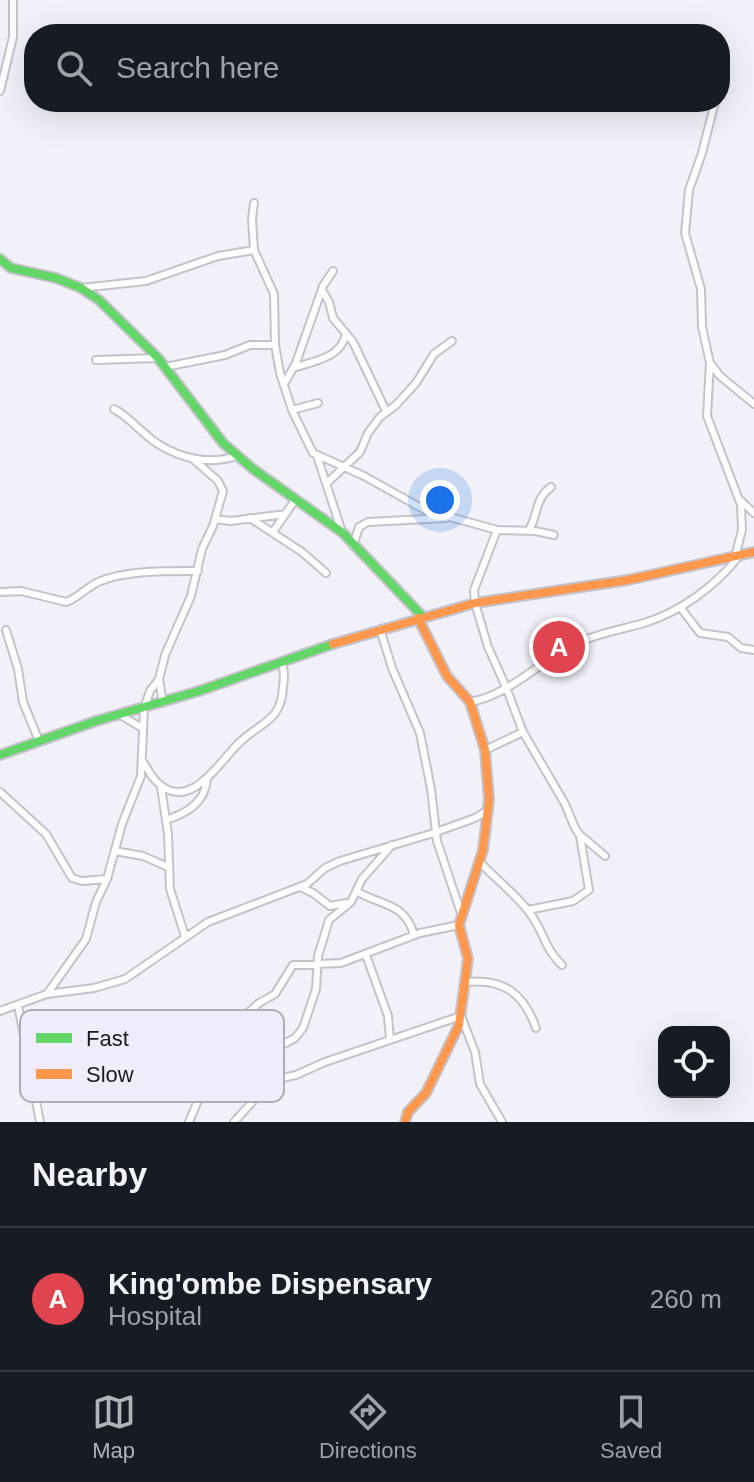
<!DOCTYPE html>
<style>
body{margin:0;font-family:Helvetica,sans-serif;background:#242831;color:#f1f3f6}
.controls{position:absolute;right:24px;bottom:24px;display:grid;overflow:hidden;border-radius:16px;box-shadow:0 8px 32px #0002}
.controls button{width:72px;height:72px;display:grid;place-items:center;padding:0;border:0;border-bottom:2px solid #363941;background:#171b24;color:#f1f3f6;font:40px sans-serif}
.you{position:absolute;left:440px;top:500px;width:28px;height:28px;margin:-20px;border:6px solid #fff;border-radius:50%;background:#1a73e8;box-shadow:0 0 0 12px #1a73e833}
.badge{display:grid;place-items:center;width:52px;height:52px;border-radius:50%;background:#b2b3b7;color:#fff;font-size:26px;font-weight:700}
.pin{position:absolute;translate:-50% -50%;border:4px solid #fff;box-shadow:0 2px 8px #0006}
.list{margin:0;padding:0;list-style:none}
h2{display:flex;justify-content:space-between;align-items:center;height:104px;margin:0;padding:0 32px;font-size:34px}
h2 small{font-size:26px;font-weight:400;color:#9ea1a6}
.list li{display:grid;grid-template-columns:52px 1fr auto;gap:24px;align-items:center;box-sizing:border-box;height:144px;padding:0 32px;border-top:2px solid #363941}
.list b{display:block;font-size:30px;white-space:nowrap}
.list p{margin:0;font-size:26px;white-space:nowrap;color:#9ea1a6}
.list em{font-size:26px;font-style:normal;color:#9ea1a6}
.icon{flex:none;width:44px;height:44px;fill:none;stroke:currentColor;stroke-width:2;stroke-linecap:round;stroke-linejoin:round}
.map{position:relative;flex:none;width:754px;height:1122px;overflow:hidden}
.search{position:absolute;background:#171b24;box-shadow:0 8px 32px #0002;left:24px;right:24px;top:24px;height:88px;display:flex;align-items:center;gap:20px;box-sizing:border-box;padding:0 28px;border-radius:32px;color:#9ea1a6;font-size:30px}
.sheet{height:248px;background:#171b24}
nav{display:flex;justify-content:space-around;align-items:center;box-sizing:border-box;height:112px;border-top:2px solid #363941;background:#171b24;font-size:22px;color:#9ea1a6}
nav a{display:grid;justify-items:center;gap:4px}
nav .on{color:#b2b3b7}
.map>svg:first-child{display:block}
</style>
<div class="map">
<svg width="754" height="1122" viewBox="0 0 754 1122">
<rect width="100%" height="100%" fill="#f2f0f8"/>
<g fill="none" stroke-linecap="round" stroke-linejoin="round">
<defs>
<path id="street" d="M 720,84 L 723,81
M 0,91 L 13,37 L 13,0
M 715,102 L 702,153 L 689,190 L 685,233 L 701,289 L 702,327 L 710,363 L 707,416 L 741,505 L 742,530 L 735,557
M 254,203 L 252,219 L 254,250 L 274,294 L 275,345 L 280,373 L 292,410 L 313,453 L 364,476 L 425,510 L 497,530 L 535,531 L 554,535
M 81,288 L 146,281 L 218,256 L 254,250
M 322,290 L 329,302 L 333,318 L 353,342 L 386,411
M 96,360 L 158,358
M 710,363 L 720,376 L 754,404
M 165,367 L 225,355 L 250,345 L 275,345
M 293,368 C 314,361 341,358 346,334
M 284,384 L 296,363 L 323,286 L 333,271
M 114,409 C 131,418 142,434 158,444 C 182,459 210,465 236,456
M 292,410 L 318,403
M 317,456 L 342,532
M 327,483 L 360,452 L 368,433 L 380,417 L 396,405 L 416,383 L 434,354 L 452,341
M 739,499 L 754,513
M 250,518 L 302,552 L 326,573
M 215,519 L 231,521 L 286,514
M 497,530 L 474,590 L 475,603 L 488,647 L 506,687 L 523,732 L 565,804 L 575,828 L 579,834 L 605,856
M 529,530 C 539,513 534,500 551,487
M 273,532 L 295,500
M 353,546 L 359,527 L 368,522 L 446,518
M 0,592 L 21,591 L 66,602 C 78,598 86,588 98,582 C 126,570 167,571 198,571
M 680,607 L 700,633 L 728,637 L 741,648 L 754,650
M 380,629 L 392,668 L 420,733 L 431,789 L 437,841 L 461,913
M 6,630 L 18,669 L 23,702 L 39,741
M 470,702 C 505,697 541,662 572,645 C 594,634 620,630 644,623 C 680,612 716,586 739,556
M 163,703 L 159,679 L 165,655 L 191,596 L 202,549 L 213,526 L 223,491 L 218,481 L 192,458
M 119,714 L 142,728
M 485,750 L 523,732
M 143,762 C 148,769 151,777 157,782 C 190,815 222,758 240,742 C 262,721 281,722 283,687 C 284,679 285,671 282,663
M 161,787 L 168,834 L 170,889 L 185,936
M 0,792 L 46,834 L 72,878 L 82,881 L 107,879
M 166,820 C 187,813 205,803 207,779
M 436,832 L 475,818 L 488,810
M 115,851 L 143,856 L 168,867
M 480,862 C 495,879 515,893 529,912 C 543,929 545,950 562,965
M 300,887 L 313,893 L 330,906 L 346,903
M 356,891 C 381,906 405,902 414,935
M 528,910 L 573,901 L 589,890 L 580,836
M 366,955 L 388,1016 L 390,1040
M 466,982 C 504,978 524,994 536,1028
M 47,994 L 94,988 L 125,979 L 208,922 L 307,884 L 325,868 L 340,861 L 437,832
M 18,1005 L 40,1122
M 0,1011 L 47,994 L 86,939 L 96,902 L 107,879 L 122,824 L 141,776 L 144,708 L 150,691 L 159,679
M 221,1065 L 269,1059 L 280,1046 L 295,1038 L 303,1028 L 316,989 L 318,956 L 329,920 L 351,902 L 362,879 L 392,845
M 189,1122 L 204,1086 L 223,1062 L 240,1020 L 259,1003 L 275,994 L 293,965 L 341,963 L 420,933 L 459,925
M 234,1122 L 255,1099 L 263,1082 L 296,1075 L 325,1062 L 461,1016 L 475,1052 L 480,1084 L 502,1122"/>
<path id="fast" d="M 0,259 L 11,268 L 56,278 L 81,288 L 99,300 L 158,358 L 223,443 L 253,469 L 343,533 L 423,617
M 0,755 L 96,721 L 199,691 L 333,644"/>
<path id="slow" d="M 333,644 L 475,603 L 628,580 L 754,552
M 405,1122 L 408,1112 L 426,1093 L 459,1025 L 468,959 L 459,925 L 483,850 L 489,800 L 485,750 L 470,702 L 447,676 L 418,618"/>
</defs>
<use href="#street" stroke="#c4c2ca" stroke-width="10"/>
<use href="#fast" stroke="#c4c2ca" stroke-width="12"/>
<use href="#slow" stroke="#c4c2ca" stroke-width="12"/>
<use href="#street" stroke="#fdfdfe" stroke-width="6"/>
<use href="#fast" stroke="#63d668" stroke-width="8"/>
<use href="#slow" stroke="#ff974d" stroke-width="8"/>
</g>
<rect x="20" y="1010" width="264" height="92" rx="12" fill="#f1ecfc" stroke="#b0acba" stroke-width="2"/>
<rect x="36" y="1033" width="36" height="10" fill="#63d668"/>
<rect x="36" y="1069" width="36" height="10" fill="#ff974d"/>
<g font-size="22" fill="#1a181f">
<text x="86" y="1046">Fast</text>
<text x="86" y="1082">Slow</text>
</g>
</svg>
<div class="controls">
<button><svg class="icon" aria-label="locate" viewBox="0 0 24 24"><circle cx="12" cy="12" r="6"/><path d="M12 2v4M12 18v4M2 12h4M18 12h4"/></svg></button>
</div>
<div class="you"></div>
<div class="pin badge" style="left:559px;top:647px;background:#e0444e">A</div>
<div class="search"><svg class="icon" aria-label="search" viewBox="0 0 24 24"><circle cx="10" cy="10" r="6"/><path d="M15 15l6 6"/></svg>Search here</div>
</div>
<section class="sheet">
<h2>Nearby<small></small></h2>
<ul class="list">
<li><span class="badge" style="background:#e0444e">A</span><div><b>King'ombe Dispensary</b><p>Hospital</p></div><em>260 m</em></li>
</ul>
</section>
<nav>
<a class="on"><svg class="icon" aria-label="map" viewBox="0 0 24 24"><path d="M3 6l6-2 6 2 6-2v14l-6 2-6-2-6 2zM9 4v14M15 6v14"/></svg>Map</a>
<a><svg class="icon" aria-label="directions" viewBox="0 0 24 24"><path d="M12 3l9 9-9 9-9-9zM9 14v-3h6M13 9l2 2-2 2"/></svg>Directions</a>
<a><svg class="icon" aria-label="saved" viewBox="0 0 24 24"><path d="M7 4h10v16l-5-4-5 4z"/></svg>Saved</a>
</nav>
